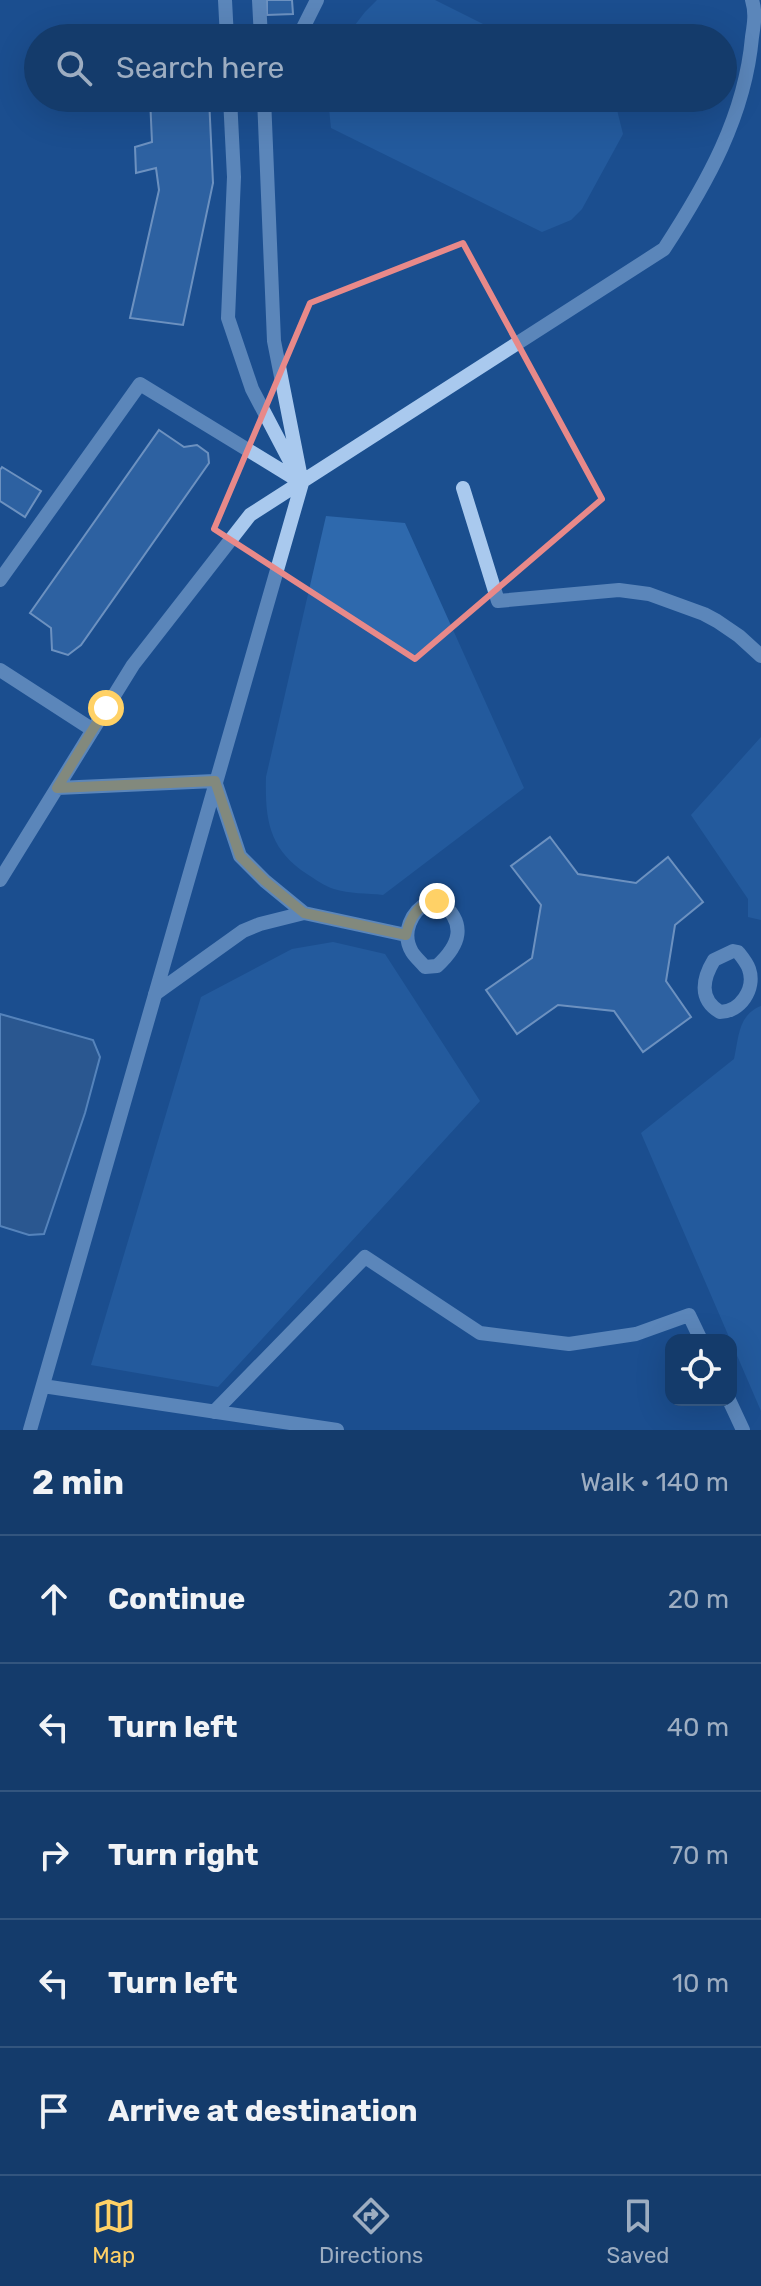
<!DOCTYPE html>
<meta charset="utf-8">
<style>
body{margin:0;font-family:Rubik,sans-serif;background:#214673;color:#f1f3f6}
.controls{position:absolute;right:24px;bottom:24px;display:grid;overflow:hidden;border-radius:16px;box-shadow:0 8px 32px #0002}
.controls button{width:72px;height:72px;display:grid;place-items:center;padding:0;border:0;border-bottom:2px solid #33557e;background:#143b6b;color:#f1f3f6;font:40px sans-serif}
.stop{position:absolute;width:24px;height:24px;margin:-18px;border:6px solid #ffd166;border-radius:50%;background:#fff}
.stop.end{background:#ffd166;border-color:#fff;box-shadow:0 2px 8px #0008}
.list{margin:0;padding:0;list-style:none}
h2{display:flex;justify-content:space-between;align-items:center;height:104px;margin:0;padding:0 32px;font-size:34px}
h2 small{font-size:26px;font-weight:400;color:#9dadc1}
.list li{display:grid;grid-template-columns:52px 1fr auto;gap:24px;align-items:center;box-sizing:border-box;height:128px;padding:0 32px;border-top:2px solid #33557e}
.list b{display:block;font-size:30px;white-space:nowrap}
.list em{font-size:26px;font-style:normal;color:#9dadc1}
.icon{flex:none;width:44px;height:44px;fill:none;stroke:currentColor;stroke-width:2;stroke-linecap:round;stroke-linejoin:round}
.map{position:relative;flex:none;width:761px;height:1430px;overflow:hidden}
.search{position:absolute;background:#143b6b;box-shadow:0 8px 32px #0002;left:24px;right:24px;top:24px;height:88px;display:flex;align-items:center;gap:20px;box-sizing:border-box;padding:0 28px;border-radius:44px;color:#9dadc1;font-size:30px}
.sheet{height:744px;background:#143b6b}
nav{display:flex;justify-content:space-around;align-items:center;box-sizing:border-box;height:112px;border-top:2px solid #33557e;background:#143b6b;font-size:22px;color:#9dadc1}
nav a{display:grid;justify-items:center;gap:4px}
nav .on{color:#ffd166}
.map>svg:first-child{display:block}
</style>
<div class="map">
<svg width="761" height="1430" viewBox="0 0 761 1430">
<rect width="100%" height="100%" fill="#1b4f8f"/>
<path fill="#2e69ad" d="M 377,0 L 435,0 L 511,38 L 345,38 L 365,12 Z
M 328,98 L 614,98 L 623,134 L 582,209 L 571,220 L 542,232 L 331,128 Z
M 326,516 L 405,523 L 524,788 L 383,895 C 368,893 349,894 334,889 C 324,886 315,879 307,874 C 269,849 265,820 266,777 Z
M 761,737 L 761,920 L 748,917 L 748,899 L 691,815 Z
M 333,942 L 385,954 L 480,1101 L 218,1387 L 91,1365 L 201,997 L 292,949 Z
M 761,1006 L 761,1411 L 641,1133 L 734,1059 C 739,1037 738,1015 761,1006 Z"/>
<path fill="#3c6290" stroke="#9cc4f0" stroke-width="2" d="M 0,1014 L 93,1040 L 100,1057 L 85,1113 L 44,1234 L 29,1235 L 0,1226 Z"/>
<path fill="#4478b7" stroke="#cfe3fa" stroke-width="2" d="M 267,0 L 292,0 L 293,14 L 267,15 Z
M 205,27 L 206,38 L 147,38 L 147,32 Z
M 150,98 L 209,98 L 213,183 L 183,325 L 130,318 L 159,190 L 156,168 L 136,173 L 135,147 L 152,142 Z
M 159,430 L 184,447 L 197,445 L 208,453 L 209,463 L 81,645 L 68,655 L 52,650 L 51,628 L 30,613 Z
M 2,467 L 41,491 L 25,517 L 0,501 L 0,470 Z
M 550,837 L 578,874 L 636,883 L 668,857 L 703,902 L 675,925 L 666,981 L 691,1017 L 643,1052 L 614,1011 L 558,1005 L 517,1034 L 486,990 L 532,958 L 541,905 L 511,866 Z"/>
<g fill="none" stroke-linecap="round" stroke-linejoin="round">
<path stroke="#a9c9ee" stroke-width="14" d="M 225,0 L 227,38
M 259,0 L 261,38
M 298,38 L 317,0
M 230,98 L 234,177 L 228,318 L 252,389 L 294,469
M 463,488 L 498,601 L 619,590 L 649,594 L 704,614 L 717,621 L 739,636 L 761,656
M 0,580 L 140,384 L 302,483
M 0,670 L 93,730
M 57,788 L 215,781 L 240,856 L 265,881 L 304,913
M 0,880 L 133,665 L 250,515 L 664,249 C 707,183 745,116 752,37 C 754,24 756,13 752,0
M 429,902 L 441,902 C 467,924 460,945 437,966 L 425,967 C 421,962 415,957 412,952 C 401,933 411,911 429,902 Z
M 733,951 L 738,952 C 742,957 747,963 749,969 C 756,989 740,1012 720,1012 C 698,999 703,978 714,960 Z
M 155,994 L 243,931 L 260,924 L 304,913 L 406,935
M 43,1386 L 337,1430
M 729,1400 L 743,1430
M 214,1412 L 365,1257 L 480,1333 L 569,1344 L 636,1334 L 689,1315 L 701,1340
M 30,1430 L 302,483 L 274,341 L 264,98"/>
</g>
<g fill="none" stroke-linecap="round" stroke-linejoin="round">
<path stroke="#ffd166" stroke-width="10" d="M 106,708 L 57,788 L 215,781 L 240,856 L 265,881 L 304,913 L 406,935 C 410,917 418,903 437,901"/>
</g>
<path d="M0 0H761V1430H0ZM 463,243 L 602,499 L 415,659 L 214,529 L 310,303 Z" fill="#1b4f8f" fill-opacity=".55" fill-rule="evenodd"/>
<path fill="none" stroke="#e88989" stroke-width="6" stroke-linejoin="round" d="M 463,243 L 602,499 L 415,659 L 214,529 L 310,303 Z"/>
</svg>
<div class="controls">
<button><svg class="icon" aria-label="locate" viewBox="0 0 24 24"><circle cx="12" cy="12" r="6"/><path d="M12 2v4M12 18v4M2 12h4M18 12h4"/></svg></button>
</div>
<div class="stop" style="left:106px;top:708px"></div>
<div class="stop end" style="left:437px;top:901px"></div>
<div class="search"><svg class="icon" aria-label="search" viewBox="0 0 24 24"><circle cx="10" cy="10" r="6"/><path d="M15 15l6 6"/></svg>Search here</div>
</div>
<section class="sheet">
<h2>2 min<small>Walk · 140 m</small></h2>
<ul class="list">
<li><svg class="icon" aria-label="ahead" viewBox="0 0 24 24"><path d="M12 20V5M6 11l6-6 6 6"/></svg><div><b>Continue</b></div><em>20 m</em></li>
<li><svg class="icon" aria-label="left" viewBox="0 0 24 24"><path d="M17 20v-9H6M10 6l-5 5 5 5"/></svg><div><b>Turn left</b></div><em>40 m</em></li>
<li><svg class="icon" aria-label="right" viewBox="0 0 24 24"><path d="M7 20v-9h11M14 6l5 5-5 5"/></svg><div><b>Turn right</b></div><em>70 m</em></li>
<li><svg class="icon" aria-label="left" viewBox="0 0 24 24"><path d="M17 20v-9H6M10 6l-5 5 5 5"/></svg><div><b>Turn left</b></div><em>10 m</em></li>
<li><svg class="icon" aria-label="arrive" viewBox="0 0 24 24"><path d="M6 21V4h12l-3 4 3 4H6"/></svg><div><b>Arrive at destination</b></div></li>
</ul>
</section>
<nav>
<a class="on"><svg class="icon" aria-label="map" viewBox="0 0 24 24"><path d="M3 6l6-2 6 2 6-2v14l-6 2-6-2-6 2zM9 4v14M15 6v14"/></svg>Map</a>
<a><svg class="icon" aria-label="directions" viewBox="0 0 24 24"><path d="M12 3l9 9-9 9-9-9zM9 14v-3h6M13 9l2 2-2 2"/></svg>Directions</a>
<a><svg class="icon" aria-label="saved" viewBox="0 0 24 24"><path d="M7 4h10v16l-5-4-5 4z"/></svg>Saved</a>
</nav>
